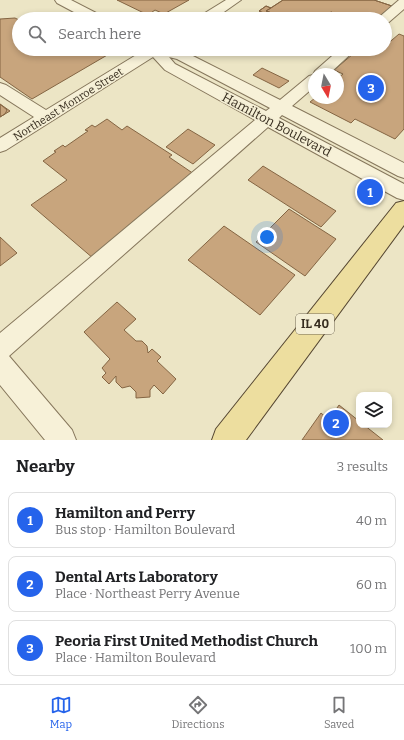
<!DOCTYPE html>
<meta charset="utf-8">
<style>
body{margin:0;font-family:Bitter,serif;background:#f6f6f6;color:#202124}
.controls{position:absolute;right:12px;bottom:12px;display:grid;overflow:hidden;border-radius:8px;box-shadow:0 2px 6px #0003}
.controls button{width:36px;height:36px;display:grid;place-items:center;padding:0;border:0;border-bottom:1px solid #e0e0e0;background:#fff;color:#202124;font:20px sans-serif}
.compass{position:absolute;left:308px;top:68px;width:36px;height:36px;border-radius:50%;background:#fff;box-shadow:0 2px 6px #0003;rotate:170deg}
.you{position:absolute;left:267px;top:237px;width:14px;height:14px;margin:-10px;border:3px solid #fff;border-radius:50%;background:#1a73e8;box-shadow:0 0 0 6px #1a73e833}
.badge{display:grid;place-items:center;width:26px;height:26px;border-radius:50%;background:#2563eb;color:#fff;font-size:13px;font-weight:700}
.pin{position:absolute;translate:-50% -50%;border:2px solid #fff;box-shadow:0 1px 4px #0006}
.list{margin:0;padding:0;list-style:none}
h2{display:flex;justify-content:space-between;align-items:center;height:52px;margin:0;padding:0 16px;font-size:17px}
h2 small{font-size:13px;font-weight:400;color:#757577}
.list li{display:grid;grid-template-columns:26px 1fr auto;gap:12px;align-items:center;box-sizing:border-box;height:56px;margin:0 8px 8px;padding:0 8px;border:1px solid #e0e0e0;border-radius:8px}
.list b{display:block;font-size:15px;white-space:nowrap}
.list p{margin:0;font-size:13px;white-space:nowrap;color:#757577}
.list em{font-size:13px;font-style:normal;color:#757577}
.icon{flex:none;width:22px;height:22px;fill:none;stroke:currentColor;stroke-width:2;stroke-linecap:round;stroke-linejoin:round}
.map{position:relative;flex:none;width:404px;height:440px;overflow:hidden}
.search{position:absolute;background:#fff;box-shadow:0 2px 6px #0003;left:12px;right:12px;top:12px;height:44px;display:flex;align-items:center;gap:10px;box-sizing:border-box;padding:0 14px;border-radius:22px;color:#757577;font-size:15px}
.sheet{height:244px;background:#fff}
nav{display:flex;justify-content:space-around;align-items:center;box-sizing:border-box;height:56px;border-top:1px solid #e0e0e0;background:#fff;font-size:11px;color:#757577}
nav a{display:grid;justify-items:center;gap:2px}
nav .on{color:#2563eb}
.map>svg:first-child{display:block}
</style>
<div class="map">
<svg width="404" height="440" viewBox="0 0 404 440">
<rect width="100%" height="100%" fill="#ece5c5"/>
<path fill="#c8a57d" stroke="#846543" d="M 117,0 L 189,0 L 164,14 L 155,10 L 148,15 Z
M 283,0 L 374,0 L 392,6 L 377,19 L 362,19 L 349,14 L 345,17 L 331,12 L 322,19 L 274,19 L 259,11 L 266,6 L 271,8 Z
M 283,0 L 374,0 L 392,6 L 377,19 L 362,19 L 349,14 L 345,17 L 331,12 L 322,19 L 274,19 L 267,16 L 272,13 L 266,11 Z
M 266,6 L 271,8 L 266,11 L 272,13 L 269,15 L 259,11 Z
M 15,18 L 19,20 L 19,49 L 99,49 L 109,54 L 32,99 L 0,77 L 0,19 Z
M 399,34 L 404,36 L 404,129 L 395,139 L 355,119 L 351,123 L 310,102 L 315,98 L 338,98 L 338,78 L 343,74 L 334,70 L 359,49 L 367,50 L 374,49 L 379,51 L 385,49 L 385,46 Z
M 262,68 L 289,81 L 279,88 L 253,75 Z
M 0,104 L 7,110 L 5,114 L 0,117 Z
M 0,104 L 10,111 L 0,117 Z
M 107,119 L 122,130 L 127,126 L 172,155 L 169,157 L 194,174 L 94,259 L 31,205 L 67,180 L 43,161 L 56,152 L 54,151 L 63,145 L 65,147 L 88,131 L 85,130 L 92,125 L 95,127 Z
M 188,129 L 215,145 L 193,164 L 166,147 Z
M 263,166 L 336,211 L 321,227 L 248,180 Z
M 289,209 L 336,239 L 305,276 L 256,242 Z
M 224,226 L 295,275 L 260,315 L 188,260 Z
M 0,237 L 17,253 L 0,266 Z
M 117,302 L 136,319 L 124,330 L 136,341 L 142,341 L 147,346 L 148,353 L 152,349 L 161,357 L 157,361 L 176,379 L 163,394 L 154,385 L 150,390 L 150,397 L 136,398 L 136,392 L 130,386 L 122,388 L 116,382 L 116,376 L 109,384 L 102,377 L 106,373 L 102,368 L 110,359 L 84,332 Z
M 339,405 L 359,421 L 359,425 L 364,425 L 383,440 L 302,440 L 321,413 L 329,420 Z"/>
<g fill="none" stroke-linecap="round" stroke-linejoin="round">
<defs>
<path id="minor" d="M 55,0 L 71,0 L 102,16 L 104,19 L 87,19 L 57,3 Z
M 226,0 L 241,0 L 214,19 L 198,19 L 200,16 Z
M 399,0 L 404,0 L 404,9 L 389,22 L 385,23 L 385,19 L 377,19 Z
M 146,49 L 171,49 L 187,53 L 280,100 L 309,76 L 313,75 L 315,71 L 340,49 L 356,49 L 329,74 L 314,74 L 314,87 L 292,106 L 404,163 L 404,178 L 398,176 L 282,115 L 279,118 L 404,184 L 404,200 L 397,198 L 268,127 L 9,356 L 72,430 L 76,440 L 45,440 L 0,385 L 0,333 L 255,120 L 165,70 L 153,57 L 6,150 L 0,152 L 0,138 L 34,117 L 0,95 L 0,83 L 6,85 L 46,110 ZM 169,57 L 177,59 L 270,108 L 266,111 L 175,64 Z"/>
<path id="major" d="M 404,201 L 404,225 L 246,440 L 212,440 L 216,429 L 396,203 Z"/>
</defs>
<use href="#minor" stroke="#86775c" stroke-width="2"/>
<use href="#major" stroke="#544530" stroke-width="2"/>
<use href="#minor" fill="#f7f1d8" fill-rule="evenodd"/>
<use href="#major" fill="#edde9f" fill-rule="evenodd"/>
</g>
<g text-anchor="middle" stroke-width="3" stroke-linejoin="round" paint-order="stroke">
<g font-size="11" fill="#372d1f" stroke="#f4eed4">
<text transform="translate(68 104) rotate(-32)" y="4">Northeast Monroe Street</text>
</g>
<rect fill="#f4eed4" stroke="#706755" stroke-width="1" x="296" y="314" width="38" height="20" rx="3"/>
<g font-size="12" font-weight="bold" fill="#372d1f">
<text x="315" y="328">IL 40</text>
</g>
<g font-size="13" fill="#372d1f" stroke="#f4eed4">
<text transform="translate(277 124) rotate(28)" y="5">Hamilton Boulevard</text>
</g>
</g>
</svg>
<div class="controls">
<button><svg class="icon" aria-label="layers" viewBox="0 0 24 24"><path d="M12 4l9 5-9 5-9-5zM3 14l9 5 9-5"/></svg></button>
</div>
<svg class="compass" viewBox="-18 -18 36 36"><path d="M0-13l5 13h-10z" fill="#e53935"/><path d="M0 13l5-13h-10z" fill="#757577"/></svg>
<div class="you"></div>
<div class="pin badge" style="left:370px;top:192px">1</div>
<div class="pin badge" style="left:336px;top:423px">2</div>
<div class="pin badge" style="left:371px;top:88px">3</div>
<div class="search"><svg class="icon" aria-label="search" viewBox="0 0 24 24"><circle cx="10" cy="10" r="6"/><path d="M15 15l6 6"/></svg>Search here</div>
</div>
<section class="sheet">
<h2>Nearby<small>3 results</small></h2>
<ul class="list">
<li><span class="badge">1</span><div><b>Hamilton and Perry</b><p>Bus stop · Hamilton Boulevard</p></div><em>40 m</em></li>
<li><span class="badge">2</span><div><b>Dental Arts Laboratory</b><p>Place · Northeast Perry Avenue</p></div><em>60 m</em></li>
<li><span class="badge">3</span><div><b>Peoria First United Methodist Church</b><p>Place · Hamilton Boulevard</p></div><em>100 m</em></li>
</ul>
</section>
<nav>
<a class="on"><svg class="icon" aria-label="map" viewBox="0 0 24 24"><path d="M3 6l6-2 6 2 6-2v14l-6 2-6-2-6 2zM9 4v14M15 6v14"/></svg>Map</a>
<a><svg class="icon" aria-label="directions" viewBox="0 0 24 24"><path d="M12 3l9 9-9 9-9-9zM9 14v-3h6M13 9l2 2-2 2"/></svg>Directions</a>
<a><svg class="icon" aria-label="saved" viewBox="0 0 24 24"><path d="M7 4h10v16l-5-4-5 4z"/></svg>Saved</a>
</nav>
